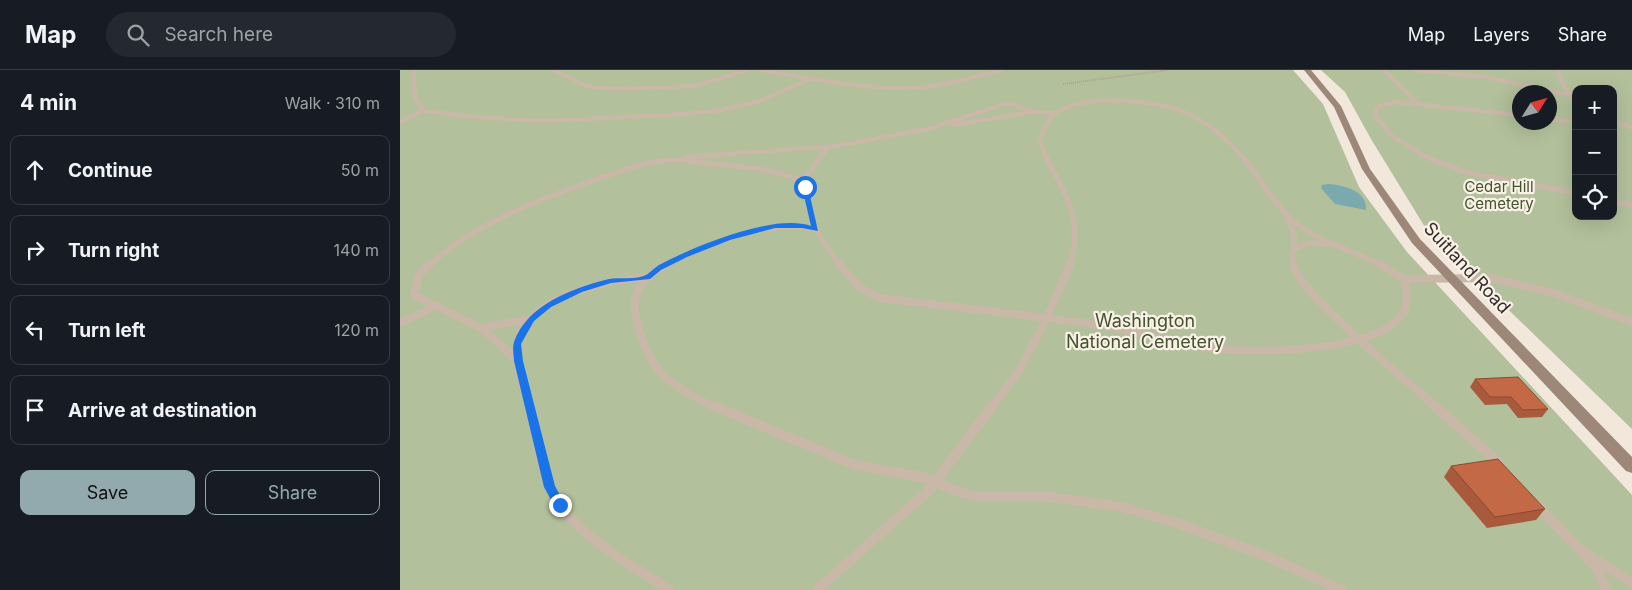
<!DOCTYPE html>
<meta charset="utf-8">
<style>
body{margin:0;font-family:Inter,sans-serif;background:#242831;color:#f1f3f6}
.controls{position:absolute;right:15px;top:15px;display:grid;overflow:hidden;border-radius:10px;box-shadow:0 5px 20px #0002}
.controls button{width:45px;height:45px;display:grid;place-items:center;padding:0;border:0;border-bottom:1px solid #363941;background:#171b24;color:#f1f3f6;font:25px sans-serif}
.compass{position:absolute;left:1112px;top:15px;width:45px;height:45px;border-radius:50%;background:#171b24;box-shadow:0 5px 20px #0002;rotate:53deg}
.stop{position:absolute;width:15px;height:15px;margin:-11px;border:4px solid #1a73e8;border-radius:50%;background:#fff}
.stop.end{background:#1a73e8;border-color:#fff;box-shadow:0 1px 5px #0008}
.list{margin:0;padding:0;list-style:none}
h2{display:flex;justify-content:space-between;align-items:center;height:65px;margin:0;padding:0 20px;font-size:21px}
h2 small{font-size:16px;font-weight:400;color:#9ea1a6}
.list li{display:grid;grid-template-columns:32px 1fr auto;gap:15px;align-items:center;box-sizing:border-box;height:70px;margin:0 10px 10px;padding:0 10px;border:1px solid #363941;border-radius:10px}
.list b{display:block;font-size:19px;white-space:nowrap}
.list em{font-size:16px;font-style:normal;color:#9ea1a6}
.actions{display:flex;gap:10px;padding:15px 20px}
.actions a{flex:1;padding:11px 0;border:1px solid #92aaae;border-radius:10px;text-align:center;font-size:18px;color:#92aaae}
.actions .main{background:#92aaae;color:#111}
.icon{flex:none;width:28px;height:28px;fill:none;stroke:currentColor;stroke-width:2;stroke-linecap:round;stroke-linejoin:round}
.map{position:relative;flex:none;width:1232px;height:520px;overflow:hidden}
header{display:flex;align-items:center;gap:30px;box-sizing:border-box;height:70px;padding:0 25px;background:#171b24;border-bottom:1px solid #363941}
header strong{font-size:24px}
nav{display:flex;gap:28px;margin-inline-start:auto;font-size:18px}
.search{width:350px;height:45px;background:#242831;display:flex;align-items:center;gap:12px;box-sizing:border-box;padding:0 18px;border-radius:28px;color:#9ea1a6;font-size:19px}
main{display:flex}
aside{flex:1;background:#171b24}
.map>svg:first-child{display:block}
</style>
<header>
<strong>Map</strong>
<div class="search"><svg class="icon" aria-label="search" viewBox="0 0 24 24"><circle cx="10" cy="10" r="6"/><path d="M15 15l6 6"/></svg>Search here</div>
<nav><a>Map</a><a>Layers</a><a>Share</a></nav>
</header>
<main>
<aside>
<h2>4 min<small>Walk · 310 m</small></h2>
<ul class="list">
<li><svg class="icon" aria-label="ahead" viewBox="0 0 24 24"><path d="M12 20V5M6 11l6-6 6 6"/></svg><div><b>Continue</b></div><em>50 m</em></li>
<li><svg class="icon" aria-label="right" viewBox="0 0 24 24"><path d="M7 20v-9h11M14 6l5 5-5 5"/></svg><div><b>Turn right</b></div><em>140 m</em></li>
<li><svg class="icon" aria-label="left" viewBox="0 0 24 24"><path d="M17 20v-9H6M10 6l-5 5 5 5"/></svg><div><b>Turn left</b></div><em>120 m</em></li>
<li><svg class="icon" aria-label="arrive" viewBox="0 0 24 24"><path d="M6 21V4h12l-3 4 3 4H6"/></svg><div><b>Arrive at destination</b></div></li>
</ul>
<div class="actions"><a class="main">Save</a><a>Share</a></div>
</aside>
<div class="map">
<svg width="1232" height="520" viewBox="0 0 1232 520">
<rect width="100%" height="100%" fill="#f1e7db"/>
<path fill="#b2c09b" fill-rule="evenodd" d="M 0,0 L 893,0 L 923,34 L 959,117 L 1007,182 L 1232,425 L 1232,520 L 0,520 Z
M 921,0 L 1232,0 L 1232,359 L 1028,162 L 971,69 L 945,22 ZM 1176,19 L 1213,19 L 1213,146 L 1176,146 ZM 1120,22 L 1150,22 L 1150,52 L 1120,52 Z"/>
<path fill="#7aaaae" d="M 928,114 C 943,115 967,120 966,140 L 935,134 L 921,118 L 922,115 Z"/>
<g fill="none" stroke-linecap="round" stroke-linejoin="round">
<path stroke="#b5a291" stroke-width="2" stroke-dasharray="1 1" stroke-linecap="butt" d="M 663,14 L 768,0"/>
<path stroke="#c9b8a7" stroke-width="4.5" d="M 14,0 L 14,22 L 18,33 L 25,41 L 73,47 L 144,51 L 286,44 L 321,40 L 360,31 L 412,8
M 154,0 L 187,16 L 212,19 L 295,16 L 348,0
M 360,0 C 414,9 468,21 523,17 C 550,15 576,6 602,0
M 984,0 L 1017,33
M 1014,0 L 1085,7 L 1170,25
M 1158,0 L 1164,16 L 1176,30
M 1150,49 L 1176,52
M 1213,51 L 1232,58
M 0,52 L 23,40
M 553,55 L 633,42
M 301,86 L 436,76 L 528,59 L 608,33 L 635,42 L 654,43
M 420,86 L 430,77
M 646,86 L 640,73 C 643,62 646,50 656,43 C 684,23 754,30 784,42 C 806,51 826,68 842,86
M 1024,86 L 991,65 L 975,45 L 977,37 L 996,32 L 1120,45"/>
<path stroke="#c9b8a7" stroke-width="5.5" d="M 422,85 L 403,111 L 415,158 L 440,196
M 645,85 C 666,127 684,146 670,196
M 841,85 C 858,105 871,130 890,148 C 915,172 952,179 982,196
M 1021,85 L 1065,102 L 1176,123
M 285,87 L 319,85
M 1213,131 L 1232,135
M 887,148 L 894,164 L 894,179
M 29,196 C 73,154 136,131 192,111 C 217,102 243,92 269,90 C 280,89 292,92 303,93 C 337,96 371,98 403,111
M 265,196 C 303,174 373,147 416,160
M 893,196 L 892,183 L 894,179 L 908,173 L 928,174"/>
<path stroke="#c9b8a7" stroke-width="8" d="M 30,194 L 19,205 L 14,225 L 81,258 L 118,291
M 267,194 C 255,201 242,210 237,223 C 229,243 247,288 261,303 C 276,318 297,329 317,338
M 439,194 L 461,218 L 479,228 L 647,248
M 893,194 C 896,221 1011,314 1037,338
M 1004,209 L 1092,208 L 1154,223 L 1232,252
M 647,248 C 670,251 693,254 715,258 C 750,265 784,275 819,279 C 861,283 979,282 1003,243 C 1009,233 1006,219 1004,209 L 979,194
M 647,248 L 670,194
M 0,253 L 36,236
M 81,258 L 131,249
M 130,338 C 125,319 113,293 117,273 C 128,225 207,211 248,207
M 591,338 L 619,301 L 647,248"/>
<path stroke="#c9b8a7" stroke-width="10" d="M 130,336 C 137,362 139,390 149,415 C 169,463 228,492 269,520
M 314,336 L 455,395 L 522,407 L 565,424 L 580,427 L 650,427 L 722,437 L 780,454 L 866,486 L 942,520
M 1035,336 L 1101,395
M 1137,435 L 1178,478 L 1232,513
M 1184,484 L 1198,500 L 1206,520
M 417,520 L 529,420 L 592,336"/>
<path fill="#9d8778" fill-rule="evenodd" d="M 904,0 L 911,0 L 941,36 L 970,99 L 1020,169 L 1232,387 L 1232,403 L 1226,401 L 1012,173 L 962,99 L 934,37 Z"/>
</g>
<path fill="#a95a3c" d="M 1075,309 L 1148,339 L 1142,347 L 1118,348 L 1107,334 L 1085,335 L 1070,317 Z
M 1051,396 L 1145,439 L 1136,450 L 1087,458 L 1044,407 Z"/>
<path fill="#c46946" stroke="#894a31" d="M 1118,307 L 1148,339 L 1123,340 L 1111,327 L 1090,327 L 1075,309 Z
M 1098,389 L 1145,439 L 1095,447 L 1051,396 Z"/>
<path fill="#1a73e8" d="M 405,115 L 408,117 L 418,161 L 402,158 L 375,158 L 330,170 L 287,187 L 261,200 L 250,209 L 211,213 L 182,222 L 151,237 L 134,251 L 121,274 L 123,291 L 155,416 L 165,435 L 164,439 L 156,439 L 144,417 L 114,291 C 114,286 112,278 114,272 C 127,235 172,218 209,209 C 220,207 236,210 246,205 C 251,202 254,198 259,195 C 293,177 373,143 411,156 L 402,117 Z"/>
<g text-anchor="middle" stroke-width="4.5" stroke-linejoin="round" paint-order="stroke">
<g font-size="15" fill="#43532c" stroke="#f9f1e7">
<text x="1099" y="122">Cedar Hill<tspan x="1099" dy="17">Cemetery</tspan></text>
</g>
<g font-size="18" fill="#362c27" stroke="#f9f1e7">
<text transform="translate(1067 198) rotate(47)" y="6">Suitland Road</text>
</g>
<g font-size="18" fill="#43532c" stroke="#f9f1e7">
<text x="745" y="257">Washington<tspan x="745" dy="21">National Cemetery</tspan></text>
</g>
</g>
</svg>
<div class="controls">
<button>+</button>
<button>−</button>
<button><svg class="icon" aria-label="locate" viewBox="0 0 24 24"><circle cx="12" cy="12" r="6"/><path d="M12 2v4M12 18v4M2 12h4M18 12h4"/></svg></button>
</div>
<svg class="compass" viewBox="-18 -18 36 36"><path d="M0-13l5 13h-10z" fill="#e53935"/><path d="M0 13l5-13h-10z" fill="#9ea1a6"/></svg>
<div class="stop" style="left:405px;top:117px"></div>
<div class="stop end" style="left:160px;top:435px"></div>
</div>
</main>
